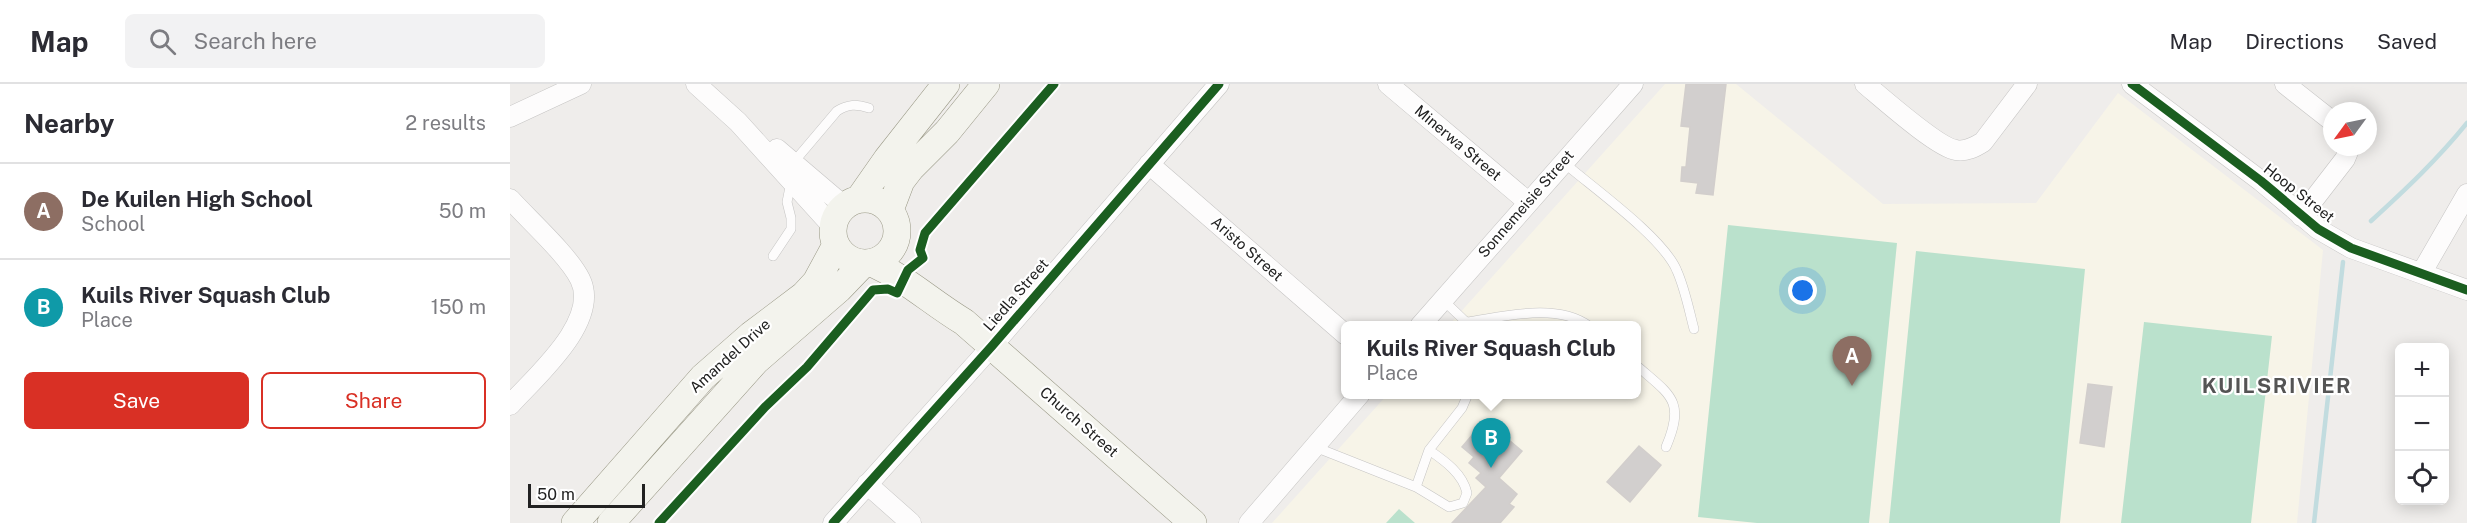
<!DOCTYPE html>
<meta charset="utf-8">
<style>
body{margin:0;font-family:"Public Sans",sans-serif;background:#f2f2f3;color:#2b2b33}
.controls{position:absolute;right:18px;bottom:18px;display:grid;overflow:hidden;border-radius:9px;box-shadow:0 3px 15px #0003}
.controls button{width:54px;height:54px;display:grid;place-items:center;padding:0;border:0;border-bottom:2px solid #e1e1e2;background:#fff;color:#2b2b33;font:30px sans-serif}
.compass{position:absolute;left:1813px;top:18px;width:54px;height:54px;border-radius:50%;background:#fff;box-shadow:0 3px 15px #0003;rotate:237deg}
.scale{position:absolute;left:18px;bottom:15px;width:117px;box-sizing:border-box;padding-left:6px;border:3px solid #212121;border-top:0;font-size:16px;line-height:21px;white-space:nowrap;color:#212121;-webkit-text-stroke:4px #fff;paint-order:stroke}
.you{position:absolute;left:1293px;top:207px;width:21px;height:21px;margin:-15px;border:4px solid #fff;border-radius:50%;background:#1a73e8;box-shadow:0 0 0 9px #1a73e833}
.badge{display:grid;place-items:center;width:39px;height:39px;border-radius:50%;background:#d93025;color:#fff;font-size:20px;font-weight:700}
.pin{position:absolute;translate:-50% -50px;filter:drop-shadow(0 2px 3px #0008)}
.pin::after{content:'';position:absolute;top:32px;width:21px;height:18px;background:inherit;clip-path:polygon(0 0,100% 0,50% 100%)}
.popup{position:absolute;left:831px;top:237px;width:300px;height:78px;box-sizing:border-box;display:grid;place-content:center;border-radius:9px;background:#fff;filter:drop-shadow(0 2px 4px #0005);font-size:20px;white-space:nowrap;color:#7c7c81}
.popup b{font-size:22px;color:#2b2b33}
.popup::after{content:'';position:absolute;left:50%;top:100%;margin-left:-12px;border:12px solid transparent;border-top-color:#fff}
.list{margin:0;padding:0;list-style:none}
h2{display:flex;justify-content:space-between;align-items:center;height:78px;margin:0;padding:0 24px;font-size:26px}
h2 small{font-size:20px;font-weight:400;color:#7c7c81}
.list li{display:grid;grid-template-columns:39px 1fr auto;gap:18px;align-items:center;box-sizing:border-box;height:96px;padding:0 24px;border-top:2px solid #e1e1e2}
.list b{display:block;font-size:22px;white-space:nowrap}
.list p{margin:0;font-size:20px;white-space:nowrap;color:#7c7c81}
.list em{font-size:20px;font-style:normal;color:#7c7c81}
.actions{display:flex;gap:12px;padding:18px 24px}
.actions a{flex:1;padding:14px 0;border:2px solid #d93025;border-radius:9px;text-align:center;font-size:21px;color:#d93025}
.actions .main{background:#d93025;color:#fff}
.icon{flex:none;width:33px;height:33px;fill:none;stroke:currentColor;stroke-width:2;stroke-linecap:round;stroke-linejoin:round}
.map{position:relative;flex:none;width:1957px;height:439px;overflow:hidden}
header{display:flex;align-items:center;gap:36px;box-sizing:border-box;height:84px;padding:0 30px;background:#fff;border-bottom:2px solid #e1e1e2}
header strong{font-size:28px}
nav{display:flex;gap:33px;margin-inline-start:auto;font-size:21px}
.search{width:420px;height:54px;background:#f2f2f3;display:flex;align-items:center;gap:15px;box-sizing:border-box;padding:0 21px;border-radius:9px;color:#7c7c81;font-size:22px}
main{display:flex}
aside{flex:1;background:#fff}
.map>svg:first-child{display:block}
</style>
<header>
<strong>Map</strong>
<div class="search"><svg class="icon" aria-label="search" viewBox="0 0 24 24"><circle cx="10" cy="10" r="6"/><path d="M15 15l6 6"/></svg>Search here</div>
<nav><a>Map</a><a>Directions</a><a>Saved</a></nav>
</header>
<main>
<aside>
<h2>Nearby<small>2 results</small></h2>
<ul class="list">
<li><span class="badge" style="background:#8d6e63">A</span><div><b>De Kuilen High School</b><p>School</p></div><em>50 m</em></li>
<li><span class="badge" style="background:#0f9aa8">B</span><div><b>Kuils River Squash Club</b><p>Place</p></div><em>150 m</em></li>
</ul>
<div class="actions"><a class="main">Save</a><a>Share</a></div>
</aside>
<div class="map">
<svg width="1957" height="439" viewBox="0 0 1957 439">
<rect width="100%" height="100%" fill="#efedeb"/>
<path fill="#f7f4e8" d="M 1155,0 L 1226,0 L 1373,120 L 1526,119 L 1608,9 L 1813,166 L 1787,439 L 762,439 L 877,311 L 1126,310 L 1126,242 L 939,241 Z"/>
<path fill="#bae1cc" d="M 1218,141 L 1387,159 L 1359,439 L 1247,439 L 1188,433 Z
M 1406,167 L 1575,185 L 1550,439 L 1379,439 Z
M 1634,238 L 1762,252 L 1741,439 L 1611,439 Z
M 889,425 L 905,439 L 876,439 Z"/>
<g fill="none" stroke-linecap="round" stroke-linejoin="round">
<path stroke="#c2dcdf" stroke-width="4.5" d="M 1861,137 C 1895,106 1928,75 1957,39
M 1804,439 L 1833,178"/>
</g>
<path fill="#d2cfce" stroke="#d2cecc" stroke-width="1.5" d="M 1176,0 L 1216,0 L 1203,111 L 1186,109 L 1188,99 L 1171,97 L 1172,83 L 1176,83 L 1180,43 L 1171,42 Z
M 1578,300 L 1602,303 L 1594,363 L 1570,359 Z
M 975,336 L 1012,367 L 989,394 L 1007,410 L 999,420 L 1004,423 L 990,439 L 942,439 L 976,403 L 966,394 L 971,389 L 959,379 L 964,373 L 952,363 Z
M 1129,362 L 1151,381 L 1120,418 L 1097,398 Z"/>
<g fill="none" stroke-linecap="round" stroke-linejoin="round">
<defs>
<path id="lane" d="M 1053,78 C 1082,103 1154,154 1167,187 C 1175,205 1179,226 1184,245
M 283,79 L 327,27 C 338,20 346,20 359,24
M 263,172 L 281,145 L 281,134 L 277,118 L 281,98
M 933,216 L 956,238 L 956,242
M 956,238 C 993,233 1046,218 1079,242
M 1126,281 C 1160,311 1176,316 1156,363
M 805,363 L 906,403 L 939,423 L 953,419 L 957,409 C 953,390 935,377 919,366
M 906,403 L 919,366 L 952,324 L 958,310"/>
<path id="street" d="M 186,0 L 228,38 L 323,143
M 878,0 L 1018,118
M 1355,0 C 1372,14 1428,64 1446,66 C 1456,68 1465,63 1473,58 L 1517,0
M 1622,0 L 1751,97 L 1808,145 L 1841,164 L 1957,206
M 1775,0 L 1822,37
M 0,33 L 71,0
M 267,65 L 334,122
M 639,80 L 836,251
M 0,115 C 19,136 58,171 70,195 C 91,237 25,293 0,321
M 1791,132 L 1835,75 L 1840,63
M 1912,188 L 1957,110
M 910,242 L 1123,0
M 357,400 L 401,439
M 323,439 L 482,262 L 709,0
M 739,439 L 850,310"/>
<path id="secondary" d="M323 147a32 32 0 1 1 64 0a32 32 0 1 1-64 0Z
M 349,115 L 377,75 L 436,0
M 380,126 L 391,97 L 401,84 L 437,48 L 476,0
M 362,179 C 397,195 421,218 454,238 L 683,439
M 65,439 L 193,293 L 241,251 L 294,211 L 306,198 L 326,161
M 101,439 L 246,277 L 329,205 L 353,180"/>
</defs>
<use href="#lane" stroke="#c5c4c3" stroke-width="10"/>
<use href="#street" stroke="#c5c4c3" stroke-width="21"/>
<use href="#secondary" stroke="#989784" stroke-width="28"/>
<use href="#lane" stroke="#fdfcfc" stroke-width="9"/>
<use href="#street" stroke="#fdfcfc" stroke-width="20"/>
<use href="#secondary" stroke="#f3f3ed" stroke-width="27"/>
<defs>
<path id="cycleway" d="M 1622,0 L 1751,97 L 1808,145 L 1841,164 L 1957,206
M 149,439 L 255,323 L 297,283 L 363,206 L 378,205 L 387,209 L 398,186 L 413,174 L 410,166 L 415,149 L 544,0
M 323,439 L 482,262 L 709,0"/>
</defs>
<use href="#cycleway" stroke="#fff" stroke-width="13"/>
<use href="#cycleway" stroke="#1b5e20" stroke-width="9"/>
</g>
<g text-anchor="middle" stroke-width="4.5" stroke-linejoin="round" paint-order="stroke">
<g font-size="15" fill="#212121" stroke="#fff">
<text transform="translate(948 59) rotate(40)" y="5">Minerwa Street</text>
<text transform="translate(1789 109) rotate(38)" y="5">Hoop Street</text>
<text transform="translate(1016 120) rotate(-49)" y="5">Sonnemeisie Street</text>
<text transform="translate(737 165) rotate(41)" y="5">Aristo Street</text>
<text transform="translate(506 211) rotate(-49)" y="5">Liedla Street</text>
<text transform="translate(220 272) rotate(-42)" y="5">Amandel Drive</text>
<text transform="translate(569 338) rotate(41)" y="5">Church Street</text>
</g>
<g font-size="21" font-weight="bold" letter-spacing="1.5" fill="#545454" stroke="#fff">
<text x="1767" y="309">KUILSRIVIER</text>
</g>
</g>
</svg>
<div class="controls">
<button>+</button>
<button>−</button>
<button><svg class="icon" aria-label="locate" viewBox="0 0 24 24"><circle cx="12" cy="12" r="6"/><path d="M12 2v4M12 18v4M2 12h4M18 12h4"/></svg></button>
</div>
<svg class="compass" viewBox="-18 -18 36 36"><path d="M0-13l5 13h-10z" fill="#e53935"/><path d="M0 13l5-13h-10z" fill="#7c7c81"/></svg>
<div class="scale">50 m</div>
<div class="you"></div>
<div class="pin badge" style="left:1342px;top:302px;background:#8d6e63">A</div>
<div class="pin badge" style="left:981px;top:384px;background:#0f9aa8">B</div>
<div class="popup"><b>Kuils River Squash Club</b>Place</div>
</div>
</main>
